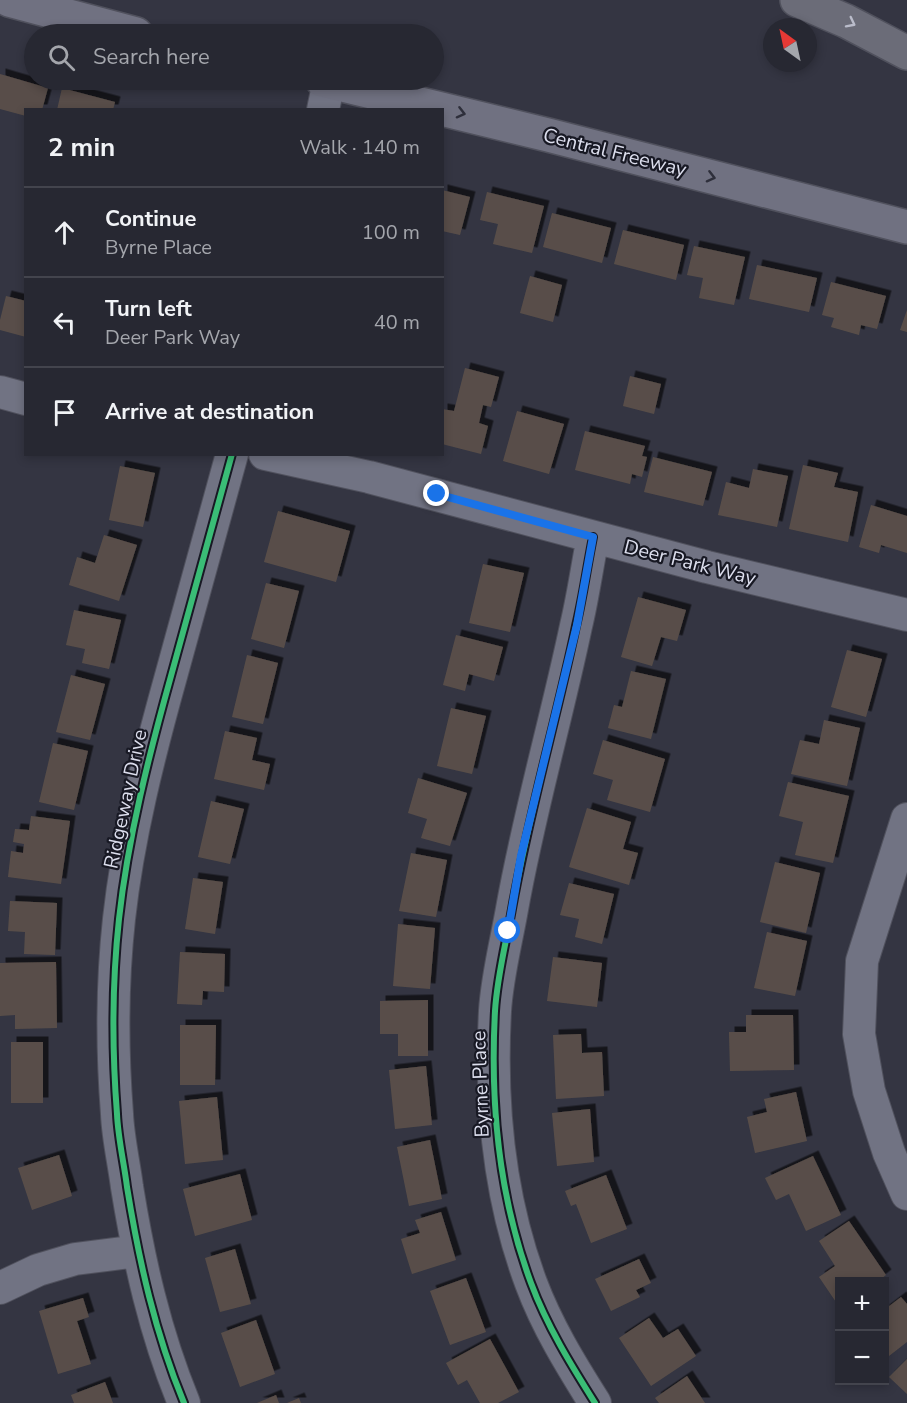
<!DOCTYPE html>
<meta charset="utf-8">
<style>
body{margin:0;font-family:"Nunito Sans",sans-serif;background:#2f303a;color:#f1f3f6}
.controls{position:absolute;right:18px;bottom:18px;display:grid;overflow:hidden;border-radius:0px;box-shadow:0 3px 9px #0003}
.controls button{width:54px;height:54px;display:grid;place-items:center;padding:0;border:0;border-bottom:2px solid #43444d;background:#272832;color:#f1f3f6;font:30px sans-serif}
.compass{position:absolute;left:763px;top:18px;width:54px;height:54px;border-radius:50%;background:#272832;box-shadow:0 3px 9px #0003;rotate:327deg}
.stop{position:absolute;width:18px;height:18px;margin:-14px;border:4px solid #1a73e8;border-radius:50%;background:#fff}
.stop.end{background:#1a73e8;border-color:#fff;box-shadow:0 2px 6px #0008}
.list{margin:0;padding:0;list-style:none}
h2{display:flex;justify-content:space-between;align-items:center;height:78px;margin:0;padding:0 24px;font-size:26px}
h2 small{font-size:20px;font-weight:400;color:#a4a6ac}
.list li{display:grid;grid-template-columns:39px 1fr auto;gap:18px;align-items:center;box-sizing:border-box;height:90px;padding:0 24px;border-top:2px solid #43444d}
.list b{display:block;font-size:22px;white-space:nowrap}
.list p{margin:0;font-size:20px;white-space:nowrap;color:#a4a6ac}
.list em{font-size:20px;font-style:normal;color:#a4a6ac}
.icon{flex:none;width:33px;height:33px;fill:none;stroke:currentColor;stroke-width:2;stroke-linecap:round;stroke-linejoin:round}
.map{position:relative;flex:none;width:907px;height:1403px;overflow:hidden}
.search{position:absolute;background:#272832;box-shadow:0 3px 9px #0003;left:24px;top:24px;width:420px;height:66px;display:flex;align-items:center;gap:15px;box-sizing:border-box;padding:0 21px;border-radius:33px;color:#a4a6ac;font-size:22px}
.panel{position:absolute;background:#272832;box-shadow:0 3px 9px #0003;left:24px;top:108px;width:420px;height:348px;border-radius:0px}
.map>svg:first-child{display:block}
</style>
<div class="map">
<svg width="907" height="1403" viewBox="0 0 907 1403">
<defs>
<filter id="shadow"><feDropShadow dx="5.5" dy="-5.5" stdDeviation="0" flood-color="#0009"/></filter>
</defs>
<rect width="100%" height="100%" fill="#343542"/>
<path fill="#594e48" filter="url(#shadow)" d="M 0,74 L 48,88 L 42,110 L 26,110 L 26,116 L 0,109 Z
M 62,88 L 115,102 L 113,110 L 57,110 Z
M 442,190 L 470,197 L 460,235 L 442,231 Z
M 487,192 L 544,206 L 532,253 L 493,244 L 498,224 L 480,220 Z
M 552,213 L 611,228 L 602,263 L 543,247 Z
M 623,230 L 684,245 L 676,280 L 614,264 Z
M 694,246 L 745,257 L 734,305 L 699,298 L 703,278 L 687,275 Z
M 757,265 L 817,278 L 809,312 L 749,299 Z
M 530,276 L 562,285 L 553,322 L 520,313 Z
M 831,282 L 886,296 L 877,329 L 861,325 L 859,335 L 831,327 L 834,318 L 822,315 Z
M 6,296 L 26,301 L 26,337 L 0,330 L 0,320 Z
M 907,310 L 907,332 L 900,330 Z
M 465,368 L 499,377 L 491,407 L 483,405 L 479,423 L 488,426 L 481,454 L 442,444 L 442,409 L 454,411 Z
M 630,376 L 661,384 L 654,414 L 623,406 Z
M 517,411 L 564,424 L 549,474 L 503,461 Z
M 585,431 L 645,446 L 642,456 L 647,457 L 642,477 L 632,474 L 630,484 L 575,470 Z
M 653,457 L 712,472 L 703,506 L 644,492 Z
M 803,465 L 838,473 L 834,487 L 858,492 L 848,542 L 789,529 Z
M 120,466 L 155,473 L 143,527 L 109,520 Z
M 753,469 L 788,476 L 777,527 L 718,515 L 726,482 L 749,488 Z
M 871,505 L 907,516 L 907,553 L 881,545 L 879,553 L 859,547 Z
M 278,511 L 350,531 L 336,582 L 264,562 Z
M 104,535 L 137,545 L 119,601 L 69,585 L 77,557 L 95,563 Z
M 483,564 L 524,573 L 510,632 L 469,623 Z
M 266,583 L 299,591 L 284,648 L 251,639 Z
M 638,597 L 686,610 L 677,641 L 661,637 L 652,666 L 621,657 Z
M 74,610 L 121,620 L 109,669 L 82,663 L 85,649 L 66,645 Z
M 456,635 L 503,647 L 494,681 L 469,674 L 465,691 L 443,685 Z
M 847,650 L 882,659 L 866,717 L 831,707 Z
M 247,655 L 278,663 L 263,724 L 232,717 Z
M 631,671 L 666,679 L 651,739 L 608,728 L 614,705 L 622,707 Z
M 71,675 L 105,684 L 90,740 L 56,732 Z
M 451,708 L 486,716 L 472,774 L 437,766 Z
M 824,720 L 860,728 L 847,786 L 791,774 L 800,740 L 819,744 Z
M 225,731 L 257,738 L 252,760 L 270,764 L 264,790 L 214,779 Z
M 603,740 L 665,759 L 650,812 L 607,800 L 613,780 L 593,774 Z
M 53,743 L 88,751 L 74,810 L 39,802 Z
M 418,778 L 467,793 L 450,846 L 421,838 L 427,819 L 408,813 Z
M 788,782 L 849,796 L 833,863 L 795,855 L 803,822 L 779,816 Z
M 211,801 L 244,809 L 230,864 L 198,857 Z
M 587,808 L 631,822 L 623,849 L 638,853 L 629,885 L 569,867 Z
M 31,816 L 70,821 L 61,884 L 8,877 L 11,851 L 23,853 L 24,844 L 13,842 L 15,829 L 29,830 Z
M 411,853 L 447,860 L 436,917 L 399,911 Z
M 775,862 L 820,873 L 806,933 L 760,922 Z
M 193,878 L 223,882 L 215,934 L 185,929 Z
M 569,883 L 614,894 L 602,944 L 575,937 L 579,919 L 560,915 Z
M 10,901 L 57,903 L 55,955 L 24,954 L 25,932 L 8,931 Z
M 398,924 L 435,928 L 430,989 L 393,986 Z
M 767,932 L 807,941 L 795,996 L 754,988 Z
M 180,952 L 225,954 L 224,992 L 203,991 L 202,1005 L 177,1004 Z
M 553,957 L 602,963 L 597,1007 L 547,1001 Z
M 56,962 L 57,1028 L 15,1029 L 15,1015 L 0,1016 L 0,963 Z
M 428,1000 L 428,1056 L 398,1056 L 398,1034 L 380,1034 L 380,1001 Z
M 746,1015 L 793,1015 L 794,1070 L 730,1071 L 729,1032 L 746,1032 Z
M 180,1025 L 216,1025 L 215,1085 L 180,1085 Z
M 581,1034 L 582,1053 L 602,1052 L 604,1096 L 556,1099 L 553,1035 Z
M 11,1042 L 43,1042 L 43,1103 L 11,1103 Z
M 426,1066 L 432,1125 L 395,1129 L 389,1070 Z
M 796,1092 L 807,1141 L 755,1153 L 747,1117 L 767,1112 L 764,1099 Z
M 217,1097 L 223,1160 L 185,1164 L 179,1101 Z
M 590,1109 L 594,1162 L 557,1166 L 552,1113 Z
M 430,1140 L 442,1199 L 409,1206 L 397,1147 Z
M 59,1155 L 72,1196 L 32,1210 L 18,1168 Z
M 813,1156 L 841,1215 L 806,1231 L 789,1194 L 776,1200 L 765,1178 Z
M 240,1174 L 252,1220 L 195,1236 L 183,1189 Z
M 606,1175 L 627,1229 L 591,1243 L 576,1204 L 571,1206 L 565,1191 Z
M 441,1212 L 456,1260 L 412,1274 L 401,1239 L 420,1233 L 415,1220 Z
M 849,1221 L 886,1275 L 877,1282 L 840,1282 L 840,1308 L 819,1277 L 835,1266 L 819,1241 Z
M 235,1249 L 251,1304 L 220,1312 L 205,1258 Z
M 639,1259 L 651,1283 L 636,1290 L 640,1297 L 611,1311 L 595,1279 Z
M 466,1278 L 486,1332 L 450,1345 L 430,1291 Z
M 901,1297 L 907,1304 L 907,1342 L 889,1356 L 884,1350 L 884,1310 Z
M 83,1298 L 89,1317 L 77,1321 L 91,1364 L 58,1374 L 39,1311 Z
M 649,1318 L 663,1338 L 678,1329 L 696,1356 L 651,1386 L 619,1338 Z
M 256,1320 L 275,1374 L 240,1387 L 221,1333 Z
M 490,1339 L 519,1392 L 498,1403 L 480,1403 L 467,1380 L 458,1385 L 446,1363 Z
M 907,1359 L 907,1394 L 889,1377 Z
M 687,1376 L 705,1403 L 659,1403 L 655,1398 Z
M 105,1382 L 113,1403 L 74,1403 L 71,1395 Z
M 276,1395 L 279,1403 L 257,1403 Z
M 299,1398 L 301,1403 L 287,1403 Z"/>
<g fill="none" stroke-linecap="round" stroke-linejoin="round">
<defs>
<path id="minor" d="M 323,110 L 329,81
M 0,392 L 26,399
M 265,454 L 369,477 L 707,567 L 907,615
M 593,537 C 587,567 583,597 576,626 C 556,721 529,813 512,909 C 506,943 497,977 495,1011 C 490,1103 499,1197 531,1283 C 547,1326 571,1365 595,1403
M 907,819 L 862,961 L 859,1034 L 869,1091 L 889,1153 L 907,1194
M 0,1288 L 38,1270 L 75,1259 L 138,1251
M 184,1403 C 155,1333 139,1261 127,1187 C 124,1163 118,1138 117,1114 C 112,1050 112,983 119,919 C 128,837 149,755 171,676 C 191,602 211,528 232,454"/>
<path id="major" d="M 9,0 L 136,34
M 322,80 L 548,135 L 907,227"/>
<path id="highway" d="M 797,0 L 846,21 L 907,53"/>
</defs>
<use href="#minor" stroke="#50515d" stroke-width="34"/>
<use href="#major" stroke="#50515d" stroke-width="36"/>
<use href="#highway" stroke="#50515d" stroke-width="36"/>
<use href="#minor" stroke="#717383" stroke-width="32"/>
<use href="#major" stroke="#707181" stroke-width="33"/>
<use href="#highway" stroke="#6b6c78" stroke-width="33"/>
<defs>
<path id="cycleway" d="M 593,537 C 587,567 583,597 576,626 C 556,721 529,813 512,909 C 506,943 497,977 495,1011 C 490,1103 499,1197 531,1283 C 547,1326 571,1365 595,1403
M 184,1403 C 155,1333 139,1261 127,1187 C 124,1163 118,1138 117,1114 C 112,1050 112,983 119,919 C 128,837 149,755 171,676 C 191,602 211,528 232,454"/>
</defs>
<use href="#cycleway" stroke="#181924" stroke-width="10"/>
<use href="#cycleway" stroke="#3abd76" stroke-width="6"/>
</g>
<defs><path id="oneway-chevron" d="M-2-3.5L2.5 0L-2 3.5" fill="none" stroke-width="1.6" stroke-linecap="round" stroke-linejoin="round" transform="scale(1.5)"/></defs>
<use stroke="#babcca" href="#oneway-chevron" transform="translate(851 23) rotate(27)"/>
<g stroke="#2e2f3b">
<use href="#oneway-chevron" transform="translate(461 113) rotate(14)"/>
<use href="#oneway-chevron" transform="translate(711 177) rotate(14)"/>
</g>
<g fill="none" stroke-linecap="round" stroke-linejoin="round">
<path stroke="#1a73e8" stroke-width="8" d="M 437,494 L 593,537 L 577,625 L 521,856 L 508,931"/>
</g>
<g text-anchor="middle" stroke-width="4.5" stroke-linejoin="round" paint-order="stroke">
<g font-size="20" fill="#dcdeed" stroke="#181924">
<text transform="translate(615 152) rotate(14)" y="7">Central Freeway</text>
<text transform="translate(690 562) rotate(14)" y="7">Deer Park Way</text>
<text transform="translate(125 799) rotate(-78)" y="7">Ridgeway Drive</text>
<text transform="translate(480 1084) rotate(-92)" y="7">Byrne Place</text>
</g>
</g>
</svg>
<div class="controls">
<button>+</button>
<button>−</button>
</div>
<svg class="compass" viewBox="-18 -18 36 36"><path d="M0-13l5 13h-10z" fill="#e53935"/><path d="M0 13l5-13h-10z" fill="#a4a6ac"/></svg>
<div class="stop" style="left:508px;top:931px"></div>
<div class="stop end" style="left:437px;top:494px"></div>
<div class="search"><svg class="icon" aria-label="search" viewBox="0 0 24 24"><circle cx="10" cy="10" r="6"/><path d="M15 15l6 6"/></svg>Search here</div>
<section class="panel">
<h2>2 min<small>Walk · 140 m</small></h2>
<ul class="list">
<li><svg class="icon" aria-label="ahead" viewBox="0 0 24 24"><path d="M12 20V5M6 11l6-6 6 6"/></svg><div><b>Continue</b><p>Byrne Place</p></div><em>100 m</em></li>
<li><svg class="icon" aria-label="left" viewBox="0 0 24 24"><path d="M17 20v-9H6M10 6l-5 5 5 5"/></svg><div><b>Turn left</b><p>Deer Park Way</p></div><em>40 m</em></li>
<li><svg class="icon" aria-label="arrive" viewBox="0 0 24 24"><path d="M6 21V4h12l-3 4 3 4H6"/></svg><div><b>Arrive at destination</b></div></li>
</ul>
</section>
</div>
